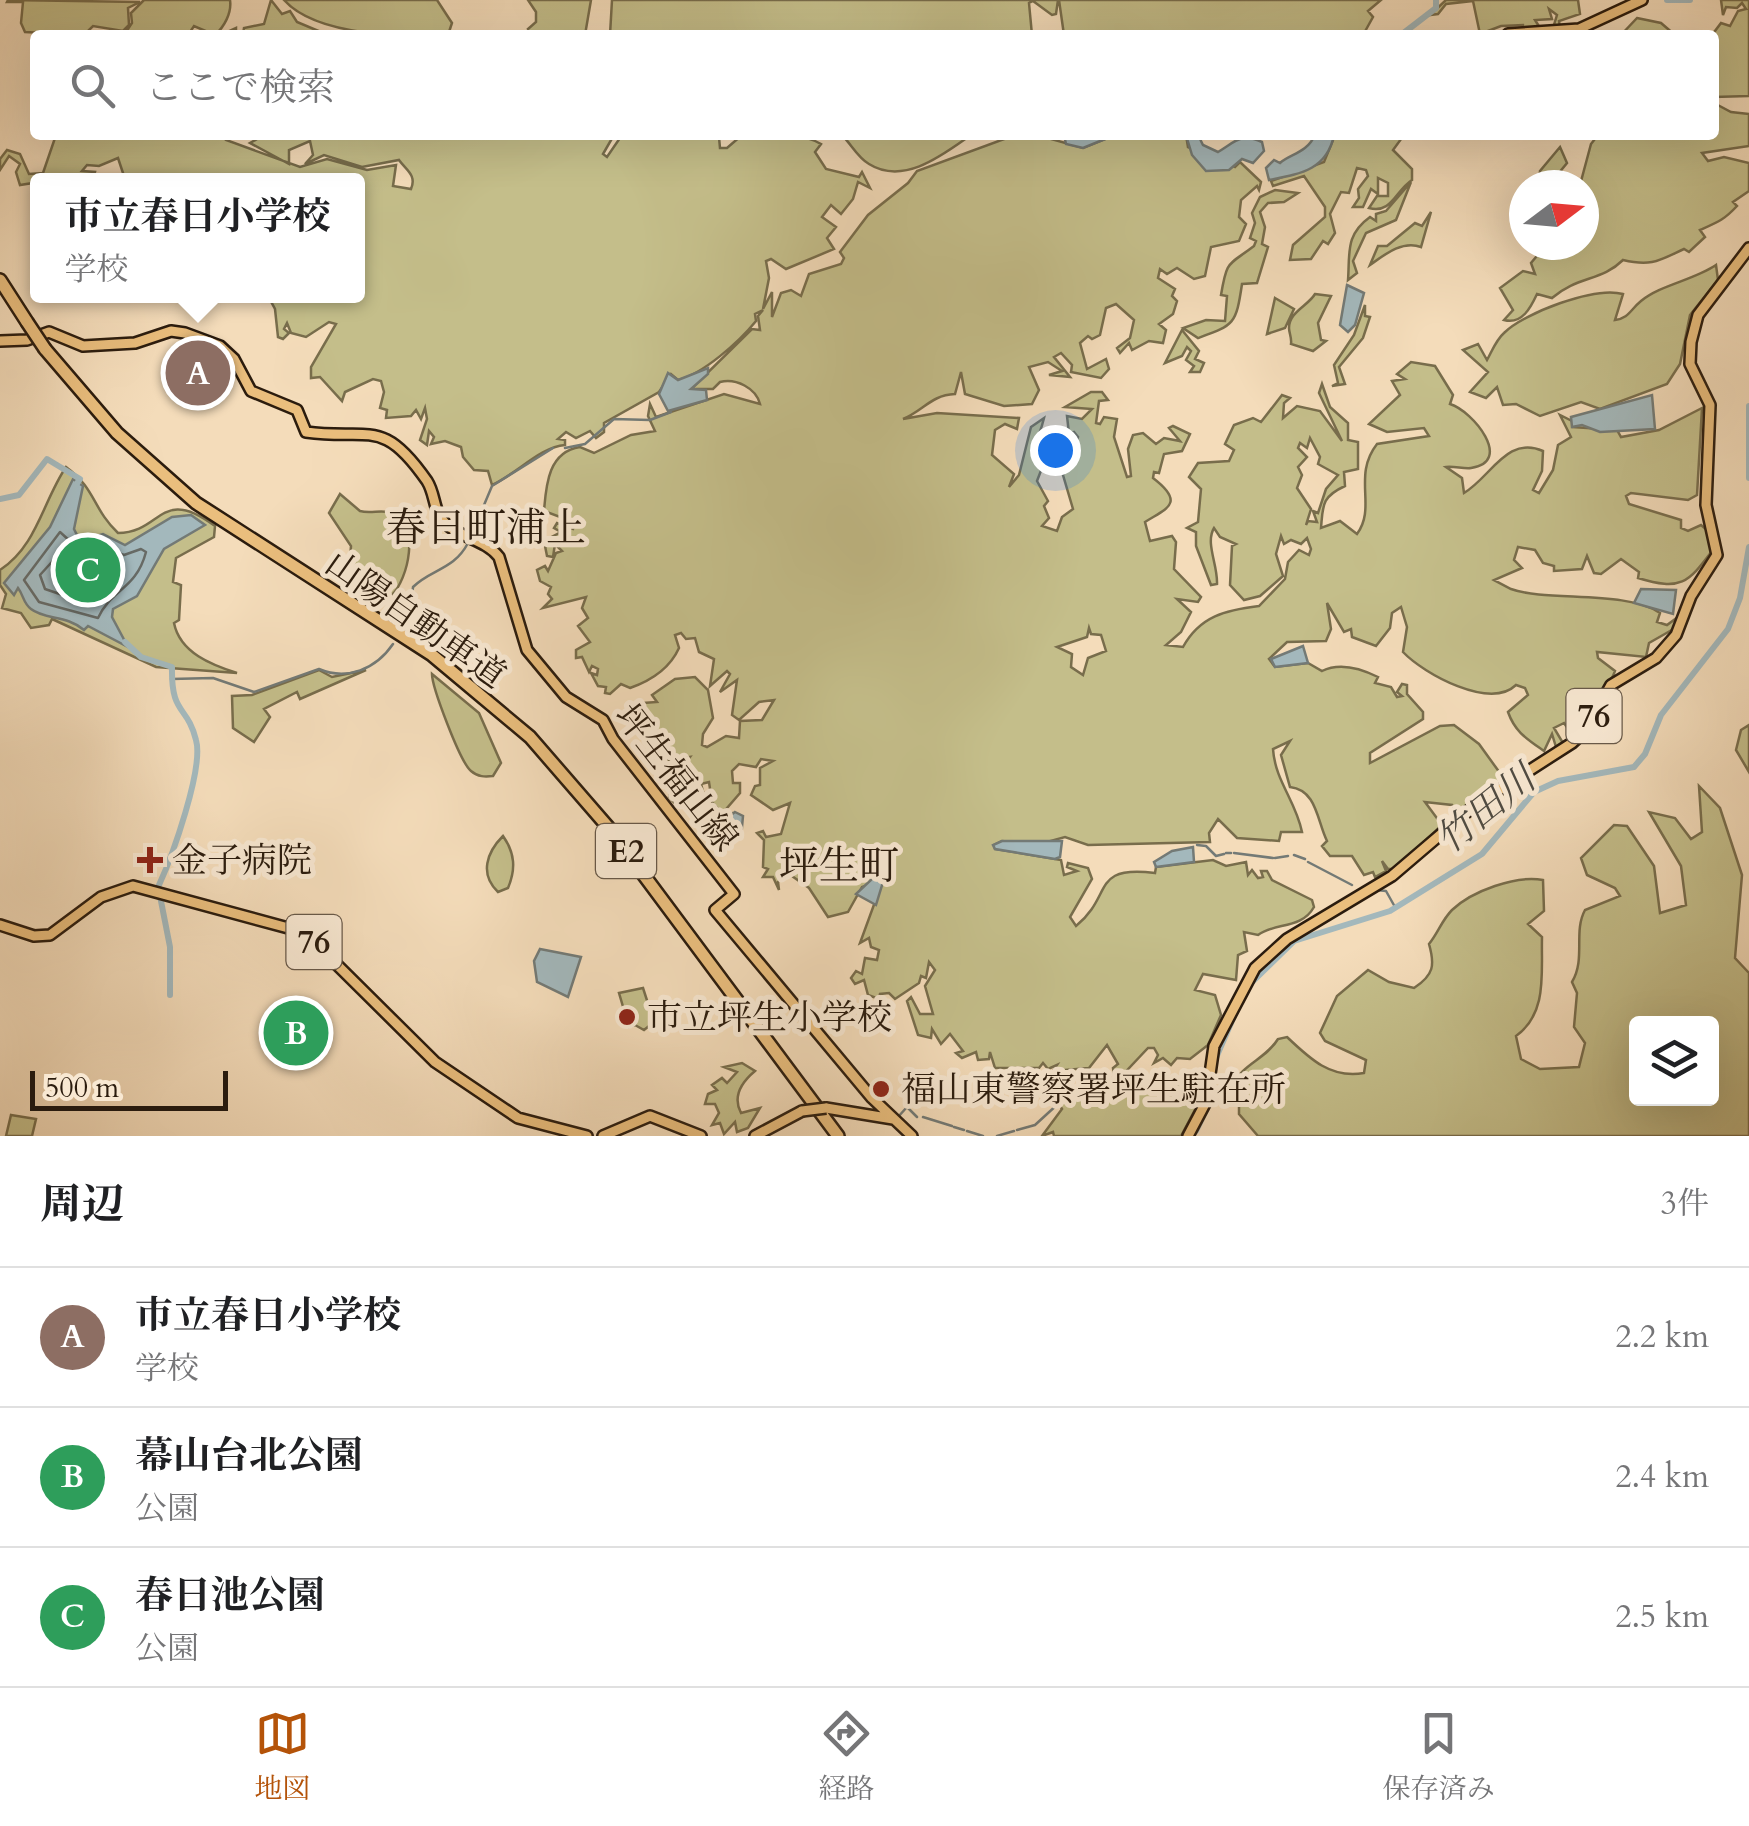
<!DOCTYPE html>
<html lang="ja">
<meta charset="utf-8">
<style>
body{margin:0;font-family:Cardo,"Noto Serif JP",serif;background:#f6f6f6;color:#202124}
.controls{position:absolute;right:30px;bottom:30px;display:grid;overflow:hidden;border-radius:10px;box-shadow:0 10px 40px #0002}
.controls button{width:90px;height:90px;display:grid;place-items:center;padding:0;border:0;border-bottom:2px solid #e0e0e0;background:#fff;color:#202124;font:50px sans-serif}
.compass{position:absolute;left:1509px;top:170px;width:90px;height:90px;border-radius:50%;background:#fff;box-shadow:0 10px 40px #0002;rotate:74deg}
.scale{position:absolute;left:30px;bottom:25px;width:198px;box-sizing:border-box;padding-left:10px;border:5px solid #2b1c0e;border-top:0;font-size:28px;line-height:35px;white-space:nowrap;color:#2b1c0e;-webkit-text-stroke:8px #f8e8d2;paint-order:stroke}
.you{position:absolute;left:1055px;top:450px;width:35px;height:35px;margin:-25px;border:8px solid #fff;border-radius:50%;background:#1a73e8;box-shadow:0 0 0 15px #1a73e833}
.badge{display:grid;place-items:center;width:65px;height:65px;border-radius:50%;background:#b45309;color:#fff;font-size:32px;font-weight:700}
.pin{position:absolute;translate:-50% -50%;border:5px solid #fff;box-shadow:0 2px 10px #0006}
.popup{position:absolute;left:30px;top:173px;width:335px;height:130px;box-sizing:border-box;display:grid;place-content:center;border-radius:10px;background:#fff;filter:drop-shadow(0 2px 8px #0005);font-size:32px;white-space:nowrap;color:#757577}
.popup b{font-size:38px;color:#202124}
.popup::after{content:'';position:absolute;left:50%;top:100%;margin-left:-20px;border:20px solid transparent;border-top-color:#fff}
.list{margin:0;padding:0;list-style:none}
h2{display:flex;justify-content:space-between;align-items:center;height:130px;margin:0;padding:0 40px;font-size:42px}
h2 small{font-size:32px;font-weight:400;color:#757577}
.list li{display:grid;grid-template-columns:65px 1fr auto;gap:30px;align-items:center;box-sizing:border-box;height:140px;padding:0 40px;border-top:2px solid #e0e0e0}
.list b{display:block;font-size:38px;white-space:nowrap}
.list p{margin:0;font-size:32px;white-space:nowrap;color:#757577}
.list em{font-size:32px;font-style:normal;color:#757577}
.icon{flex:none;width:55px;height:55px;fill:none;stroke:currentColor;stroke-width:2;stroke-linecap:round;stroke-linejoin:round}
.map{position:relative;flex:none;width:1749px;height:1136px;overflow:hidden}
.search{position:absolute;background:#fff;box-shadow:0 10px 40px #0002;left:30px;right:30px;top:30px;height:110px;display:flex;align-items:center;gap:25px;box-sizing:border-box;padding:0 35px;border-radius:10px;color:#757577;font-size:38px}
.sheet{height:550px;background:#fff}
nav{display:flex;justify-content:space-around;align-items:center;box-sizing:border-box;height:140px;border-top:2px solid #e0e0e0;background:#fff;font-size:28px;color:#757577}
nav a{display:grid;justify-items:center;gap:5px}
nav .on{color:#b45309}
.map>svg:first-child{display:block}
</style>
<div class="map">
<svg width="1749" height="1136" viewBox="0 0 1749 1136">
<rect width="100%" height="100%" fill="#f4dcba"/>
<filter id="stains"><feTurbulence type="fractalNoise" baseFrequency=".002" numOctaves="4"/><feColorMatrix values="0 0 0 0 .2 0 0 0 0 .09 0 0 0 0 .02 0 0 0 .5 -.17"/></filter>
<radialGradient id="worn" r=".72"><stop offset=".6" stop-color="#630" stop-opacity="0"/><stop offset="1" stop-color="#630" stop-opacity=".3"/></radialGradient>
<path fill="#c4be8a" stroke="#786d4c" stroke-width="2.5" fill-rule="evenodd" d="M 144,0 L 230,0 C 232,13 224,27 215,35 L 194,26 L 188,35 L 124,35 L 132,23 L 131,13 Z
M 271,0 L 282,14 L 290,11 L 297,22 L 328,35 L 221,35 L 236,28 L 236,34 L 243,34 L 244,28 L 264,24 Z
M 284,0 L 437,0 L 452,23 L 449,32 L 456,34 C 409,38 317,37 284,0 Z
M 528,0 L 591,0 L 585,35 L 532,35 L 528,29 L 536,22 L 536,12 Z
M 612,0 L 1058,0 L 1056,14 L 1052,15 L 1033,1 L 1029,3 L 1032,35 L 610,35 Z
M 1059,0 L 1381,0 L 1368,11 L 1373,17 L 1363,35 L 1064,35 Z
M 1446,0 L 1578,0 L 1580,14 L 1559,21 L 1560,28 L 1553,28 L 1557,15 L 1549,9 L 1552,19 L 1535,20 L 1542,31 L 1524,31 L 1523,25 L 1501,26 L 1480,34 L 1473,1 L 1446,4 L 1438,14 L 1430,15 Z
M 1721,0 L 1749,0 L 1749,96 L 1714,97 L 1712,35 L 1721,23 L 1730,26 L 1738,11 L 1746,9 L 1742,3 L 1737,8 L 1726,7 L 1723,15 Z
M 7,2 L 8,0 L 140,2 L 128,8 L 129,25 L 123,31 L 93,26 L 84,35 L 25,32 L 21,23 L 23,2 Z
M 1637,18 L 1661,23 L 1675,35 L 1621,35 Z
M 1714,103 L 1731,112 L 1749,114 L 1749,146 L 1702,153 L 1708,161 L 1724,157 L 1749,163 L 1749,191 L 1733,202 L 1737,206 C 1724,220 1718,222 1700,230 L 1705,237 L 1689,252 L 1684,249 C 1660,260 1652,267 1623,260 C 1602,281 1577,276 1552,298 L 1537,294 C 1531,307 1522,325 1504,320 L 1513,310 L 1500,288 L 1523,271 L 1535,274 L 1531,263 L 1546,245 L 1584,245 L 1584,185 L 1580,185 L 1591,144 L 1598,135 L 1714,135 Z
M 56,135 L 227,135 L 226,140 L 300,167 L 327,159 L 367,170 L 396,165 L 393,186 L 411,189 C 417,175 406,170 399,160 L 362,167 L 324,155 L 305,164 L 313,155 L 310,141 L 289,150 L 289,164 L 250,143 L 264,135 L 614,135 L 603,154 L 607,157 L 622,135 L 738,135 L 719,137 L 720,148 L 727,148 L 742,135 C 768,135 797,130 821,144 L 815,152 L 826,169 L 859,177 L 862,172 L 870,188 L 858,182 L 853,199 L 841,214 L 831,205 L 822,217 L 836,227 L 827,238 L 834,249 L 786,269 L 771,259 L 766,261 L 769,278 L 763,309 L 772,292 L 772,317 L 781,293 L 791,290 L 801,296 L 809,274 L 841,264 L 844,258 L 840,252 L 868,215 L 908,183 L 917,171 L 1015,135 L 1037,135 L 1083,148 L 1115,135 L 1186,135 L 1188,147 L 1235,167 L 1240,162 L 1261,182 L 1259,190 L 1257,186 L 1241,200 L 1239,217 L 1246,224 L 1239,241 L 1211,247 L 1205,276 L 1194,279 L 1177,268 L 1167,274 L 1160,269 L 1158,278 L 1175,289 L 1172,296 L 1177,301 L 1173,314 L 1159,324 L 1166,330 L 1163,343 L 1149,341 L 1132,350 L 1129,343 L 1120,353 L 1117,348 L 1130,338 L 1134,320 L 1116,304 L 1106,308 L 1100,335 L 1092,339 L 1088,336 L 1080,343 L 1087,369 L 1106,359 L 1109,369 L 1101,378 L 1071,372 L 1072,365 L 1061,353 L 1054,357 L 1070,377 L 1049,375 L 1062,371 L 1048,362 L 1029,367 L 1039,390 L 1032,404 L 1004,406 L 965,394 L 961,372 L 955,394 C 931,395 923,411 903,419 L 937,413 L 1019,418 L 1017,429 L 1005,424 L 995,430 L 992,455 L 1014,474 L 1009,487 L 1019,475 L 1031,427 L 1044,418 C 1038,444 1031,438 1042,468 L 1037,481 L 1048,501 L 1044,506 L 1049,518 L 1042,526 L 1057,531 L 1062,517 L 1073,509 L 1063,475 L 1078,437 L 1074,432 L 1069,434 L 1067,416 L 1082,419 L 1092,409 L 1065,407 L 1091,392 L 1102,392 L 1108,400 L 1099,401 L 1096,423 L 1100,424 L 1104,417 L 1117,419 L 1114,437 L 1127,477 L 1131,476 L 1128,449 L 1133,435 L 1143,433 L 1156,444 L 1164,438 L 1180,441 L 1169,428 L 1173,426 L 1190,434 L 1182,451 L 1164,454 L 1159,473 L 1154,472 L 1153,478 C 1187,504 1165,509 1145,522 L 1150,541 L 1172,536 L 1176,542 L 1174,569 L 1201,597 L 1198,602 L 1177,599 L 1191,612 L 1181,632 L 1166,645 L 1183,647 C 1200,616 1226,610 1259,606 L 1285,579 L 1288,562 L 1299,550 L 1309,555 L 1311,549 L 1307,538 L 1301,544 L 1291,540 L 1284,544 L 1281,536 L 1276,554 L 1283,576 L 1260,596 L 1244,600 L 1230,585 L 1232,546 L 1236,544 L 1220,537 L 1214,528 C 1205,543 1218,565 1217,584 L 1211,585 L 1196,546 L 1196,532 L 1187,528 L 1198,522 L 1201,489 L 1189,477 L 1198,463 L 1229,461 L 1234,450 L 1225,444 L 1234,425 L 1253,418 L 1261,422 L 1282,395 L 1290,398 L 1284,403 L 1283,418 L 1297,406 L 1320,411 L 1342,441 L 1319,393 L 1322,384 L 1330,407 L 1348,423 L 1348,440 L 1358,442 L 1358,469 L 1344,472 L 1345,486 C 1321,497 1323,506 1321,528 L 1340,521 L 1357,534 C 1377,507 1352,476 1377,444 L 1429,436 L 1424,428 L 1387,432 L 1369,424 L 1400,395 L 1392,381 L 1405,379 L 1397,374 L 1411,362 L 1435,366 L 1453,395 L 1450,404 C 1473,411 1514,462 1471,468 C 1464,469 1454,466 1446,467 L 1462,478 L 1464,493 C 1491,477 1507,435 1543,451 L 1542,471 L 1533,490 L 1539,493 L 1553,470 L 1558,445 L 1571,437 L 1560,415 L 1572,421 L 1573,427 L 1617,430 L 1621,437 L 1659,430 L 1702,408 L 1697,495 L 1688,500 L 1631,493 L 1626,496 L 1629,504 L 1681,520 L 1681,528 L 1688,531 L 1701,525 L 1708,531 L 1712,551 C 1688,583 1681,591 1638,578 L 1639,572 L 1621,559 L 1601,574 L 1594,573 L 1587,556 L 1582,569 L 1554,571 L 1554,566 L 1543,563 L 1535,550 L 1518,547 L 1514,560 L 1522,568 L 1494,580 L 1511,589 C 1547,602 1627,590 1660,613 L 1657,622 L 1667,625 L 1678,617 L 1677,627 L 1649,643 L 1646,657 L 1597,652 L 1598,658 L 1615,671 L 1613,676 L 1577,731 L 1571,733 L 1564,723 L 1554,728 L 1563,743 L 1556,747 L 1552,734 L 1544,751 C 1527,739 1515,732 1508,712 L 1528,695 L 1525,688 L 1516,685 C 1490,710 1424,674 1403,652 L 1407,627 L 1401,607 L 1392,613 L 1390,628 L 1376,646 L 1352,637 L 1351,629 L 1344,632 L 1327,603 L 1331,629 L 1326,641 L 1287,642 L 1269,659 L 1275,667 L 1308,663 L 1322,671 C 1340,662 1360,668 1378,677 L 1375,683 L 1391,687 L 1397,697 L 1402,696 L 1397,692 L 1402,684 L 1407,685 L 1407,694 L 1423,712 L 1423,719 L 1370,753 L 1370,763 L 1440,726 L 1454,725 L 1479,744 L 1505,780 L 1454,813 L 1452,805 L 1425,802 L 1442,825 L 1395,869 L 1388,869 L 1382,861 L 1386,871 L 1375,877 L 1373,872 L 1364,875 L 1352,856 L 1330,856 L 1322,846 L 1327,841 C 1317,821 1317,790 1290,787 L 1281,755 L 1290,741 L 1273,749 C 1275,781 1296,801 1302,832 L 1281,832 L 1279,841 L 1237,838 L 1218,819 L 1209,833 L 1210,842 L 1088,845 L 1065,837 L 1036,845 L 1002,841 L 994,845 L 995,849 L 1061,860 L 1064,875 L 1077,871 L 1067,867 L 1068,863 L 1088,868 L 1092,879 L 1070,917 L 1076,926 C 1114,895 1090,865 1155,873 L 1156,867 L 1213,860 L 1226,866 L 1246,862 L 1248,875 L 1252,870 L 1258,878 L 1263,877 L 1261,871 L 1267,871 L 1272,880 L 1312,900 L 1314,907 C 1301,930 1275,922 1258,935 L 1244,932 L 1247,951 L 1238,955 L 1236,980 L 1203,974 L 1195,990 L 1215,995 L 1221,1015 L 1208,1045 L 1190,1059 L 1177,1058 L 1171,1065 L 1163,1058 L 1154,1063 L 1158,1055 L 1154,1048 L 1148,1048 L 1115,1083 L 1113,1068 L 1118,1064 L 1107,1045 L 1089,1068 L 1053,1071 L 1057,1065 L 1048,1069 L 1043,1063 L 1039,1068 L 995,1068 L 990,1052 L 989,1059 L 978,1060 L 976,1052 L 962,1058 L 956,1053 L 963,1051 L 950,1034 L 941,1044 L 932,1029 L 931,1038 L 918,1035 L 907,1001 L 911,997 L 920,1014 L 933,1014 L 925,986 L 935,970 L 929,962 L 926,978 L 921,976 L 919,983 L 895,999 L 889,993 L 880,994 L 879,999 L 868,995 L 864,980 L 855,984 L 851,978 L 856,971 L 862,974 L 865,958 L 877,960 L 879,950 L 871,947 L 869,938 L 860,943 L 883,880 L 862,887 L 848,912 L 828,917 L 809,888 L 789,874 L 778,882 L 779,890 L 773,877 L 763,877 L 768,869 L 763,867 L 764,840 L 757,833 L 763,831 L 766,837 L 781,834 L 790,803 L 773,810 L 751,795 L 755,786 L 760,785 L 760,768 L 773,761 L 761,759 L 756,767 L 739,764 L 732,771 L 733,783 L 740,783 L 740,793 L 721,815 L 733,813 L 714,828 L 720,811 L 712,802 L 709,782 L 701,784 L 704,795 L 700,808 L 694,811 L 687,803 L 676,805 L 669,797 L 675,777 L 690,757 L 669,760 C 665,758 636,719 634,714 L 643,703 L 657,702 L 652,695 L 675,679 L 695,677 L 708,690 L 713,718 L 703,734 L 702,745 L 707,747 L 726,736 L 739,738 L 740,721 L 762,720 L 774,700 L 759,702 L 739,720 L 732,715 L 737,680 L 720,692 L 730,674 L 727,671 L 710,686 L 714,659 L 699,652 L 695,638 L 686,639 L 681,633 L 675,635 L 679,648 C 670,668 650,681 630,688 L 621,684 L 610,694 L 605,693 L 606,687 L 598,686 L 591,673 L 597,675 L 598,669 L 592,666 L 589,672 L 582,657 L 576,658 L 576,650 L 590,642 L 578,626 L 588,618 L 582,608 L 586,597 L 543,608 L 552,599 L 548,594 L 551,587 L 540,581 L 537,570 L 545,566 L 548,571 L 556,553 L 562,551 L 555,544 L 553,557 L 547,556 L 544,541 L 561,532 L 554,528 L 557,523 L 573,529 L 576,523 L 544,511 C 546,488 547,452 580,447 L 594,453 L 631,435 L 655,431 L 648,416 L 650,404 L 656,417 L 724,394 L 760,404 C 756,388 736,378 720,382 L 713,389 L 691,389 L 752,329 L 760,330 L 758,316 L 763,310 L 755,314 L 756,321 C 739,342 703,374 678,380 L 671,374 L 659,392 L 604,423 L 604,432 L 596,438 L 590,431 L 576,438 L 566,432 L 558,439 L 565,440 L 565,445 C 540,447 518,473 492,485 L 488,471 L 474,470 L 463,457 L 461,447 L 445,441 L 431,444 L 434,437 L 429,431 L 427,445 L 420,440 L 427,419 L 425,408 L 421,419 L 416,410 L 411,416 L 386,418 L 387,410 L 380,408 L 384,392 L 381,381 L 373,379 L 345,392 L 342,401 L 320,377 L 311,378 L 311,367 L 336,324 L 329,322 L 306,337 L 291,333 L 287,323 L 284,329 L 289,333 L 283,339 L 278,337 L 275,309 L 268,296 L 358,296 L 358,180 L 117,180 L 124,176 L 118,158 L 99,166 L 87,165 L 82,171 L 95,172 L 93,180 L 76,176 L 20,185 L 16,172 L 20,164 L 9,156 L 0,170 L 0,159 L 7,150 L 20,154 L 29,174 L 43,173 ZM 1310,438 L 1320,457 L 1318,464 L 1338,475 L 1326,489 L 1318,513 L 1313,511 L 1317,522 L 1308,521 L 1306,525 L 1311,509 L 1297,488 L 1302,475 L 1298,467 L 1307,457 L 1298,448 L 1300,443 L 1307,448 ZM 1089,628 L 1091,634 L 1101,635 L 1106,651 L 1088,658 L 1083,675 L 1071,667 L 1072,654 L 1057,647 L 1087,637 Z
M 842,135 L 971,135 C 944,154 904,186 869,164 C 858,158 851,144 842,135 Z
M 1335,135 L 1404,135 L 1393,150 L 1412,169 L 1412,180 C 1395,191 1392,214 1369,208 L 1377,196 L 1388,196 L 1388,183 L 1378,178 L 1378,194 L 1371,189 L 1363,207 L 1353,207 L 1359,198 L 1358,189 L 1368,176 L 1366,170 L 1357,168 L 1349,193 L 1341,192 L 1330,214 L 1335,233 L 1328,244 L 1323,241 L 1311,259 L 1290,260 L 1293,245 L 1325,217 L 1325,207 L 1304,176 L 1273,186 L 1271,181 L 1324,162 Z
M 1560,147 L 1567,163 L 1549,185 L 1539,185 L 1540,171 Z
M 1411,182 L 1396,220 L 1366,233 L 1353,261 L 1357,273 L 1348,280 C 1350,253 1345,235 1370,217 L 1376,221 L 1376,214 L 1386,211 Z
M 1275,190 L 1298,193 L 1284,202 L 1268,203 L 1260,212 L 1265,227 L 1262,244 L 1268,247 L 1257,283 L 1242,284 C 1236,325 1234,325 1198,338 L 1183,328 L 1206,320 L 1225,321 L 1227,296 L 1221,295 C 1227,259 1228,266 1254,246 L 1256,241 L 1250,238 L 1255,223 L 1252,213 L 1260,197 Z
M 1431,212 L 1421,247 C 1402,240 1384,255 1370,265 L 1378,246 L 1387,246 L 1415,223 L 1422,226 Z
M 1716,265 L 1718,280 L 1690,315 L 1680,364 L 1667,384 L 1600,409 L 1581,402 L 1540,416 L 1516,404 L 1503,405 L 1497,387 L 1486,398 L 1470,392 L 1488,372 L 1463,350 L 1478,344 L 1487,360 C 1492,351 1496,340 1504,333 C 1524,313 1595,286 1623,294 L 1615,320 C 1629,318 1630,310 1641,301 C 1660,285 1694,280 1716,265 Z
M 1315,294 L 1331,296 L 1318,323 L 1321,340 L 1326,341 L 1313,351 L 1291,344 C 1292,338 1289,333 1289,328 C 1289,312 1308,306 1315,294 Z
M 1275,298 L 1294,309 L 1285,328 L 1267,334 Z
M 1365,305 L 1365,316 L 1370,317 L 1363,338 L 1339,367 L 1345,384 L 1332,386 L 1338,383 L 1334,365 L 1354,335 Z
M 1182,330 L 1199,351 L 1195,359 L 1204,363 L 1200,372 L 1190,372 L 1194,366 L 1186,360 L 1191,351 L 1187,347 L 1182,356 L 1165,363 Z
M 66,467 C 96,489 92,508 118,533 C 162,533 160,485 215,526 L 214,537 L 176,558 L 173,582 L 181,585 L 179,620 L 174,623 C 180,653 212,665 237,673 L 156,667 L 52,619 L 49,625 L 31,628 L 21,613 L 2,608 L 6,594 L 0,585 L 0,570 C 37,546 43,501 66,467 Z
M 340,494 L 360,511 C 371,514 382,509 392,513 C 421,525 408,579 392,595 C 374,602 360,598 348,583 L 351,546 L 329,513 Z
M 319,670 L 332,677 L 366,670 L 300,699 L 297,692 L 264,709 L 270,717 L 254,742 L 233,728 L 232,696 L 252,695 Z
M 432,674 L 479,713 L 501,763 L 493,776 C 485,777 478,777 471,771 C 460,762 432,687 432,674 Z
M 1749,725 L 1749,772 L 1736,750 L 1741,730 Z
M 1699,786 L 1720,808 L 1742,875 L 1735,958 L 1749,973 L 1749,1136 L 1258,1136 L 1239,1114 L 1239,1091 L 1233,1085 C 1242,1064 1266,1059 1278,1039 L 1287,1037 C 1310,1059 1331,1079 1364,1073 L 1366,1060 L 1325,1041 L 1320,1033 L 1337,996 L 1368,970 L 1389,982 L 1414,988 C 1434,975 1435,965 1429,944 C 1438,933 1442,920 1452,910 C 1472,891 1516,875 1543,880 L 1544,911 L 1528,924 L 1542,937 C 1541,973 1548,1013 1516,1036 L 1521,1059 L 1540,1069 L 1579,1067 L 1585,1043 L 1574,1027 L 1577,993 L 1572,982 C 1586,959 1573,932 1585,910 L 1620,896 L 1615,888 L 1587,875 L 1581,858 L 1614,825 L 1627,826 L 1654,866 L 1660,913 L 1686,905 L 1681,866 L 1649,812 L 1675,818 L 1691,839 L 1702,832 ZM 1636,1024 L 1712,1024 L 1712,1098 L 1636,1098 Z
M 503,836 C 515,853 516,869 508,888 L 498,892 C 479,874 487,852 503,836 Z
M 643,988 L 654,1022 L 644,1030 L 635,1025 L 629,1027 L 619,993 Z
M 315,1017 L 320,1033 L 307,1045 L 292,1050 L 281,1045 L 267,1023 Z
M 742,1063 L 755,1071 C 743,1081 732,1096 741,1113 L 760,1108 L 748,1128 L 737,1132 L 735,1122 L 724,1134 L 720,1123 L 712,1125 L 719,1113 L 715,1104 L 705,1104 L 708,1094 L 717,1090 L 712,1085 L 722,1078 L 727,1083 L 737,1072 L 724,1067 Z
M 1161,1083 L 1201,1086 L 1198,1104 L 1181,1136 L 1054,1136 L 1053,1132 L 1042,1136 L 1062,1109 L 1059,1104 L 1073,1094 L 1129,1096 Z
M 11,1115 L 36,1119 L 32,1136 L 6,1136 Z"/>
<path fill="#a3b8bc" stroke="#737a76" stroke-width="2.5" d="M 1064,135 L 1115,135 L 1083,148 L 1066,144 Z
M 1186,135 L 1198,135 L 1203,145 L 1218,152 C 1235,142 1241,132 1262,142 L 1264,151 L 1253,163 L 1242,159 L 1229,170 L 1206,171 L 1192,155 Z
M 1315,135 L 1334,135 C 1327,170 1300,174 1269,180 L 1266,168 L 1274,160 L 1280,163 C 1290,154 1307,153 1315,135 Z
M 1347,285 L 1364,293 L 1355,325 L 1348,332 L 1340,325 Z
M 708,368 L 708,374 L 691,389 L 706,390 L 707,400 L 668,411 L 659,394 L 668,373 L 678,380 Z
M 1652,395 L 1655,429 L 1600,432 L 1582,425 L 1572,427 L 1571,417 Z
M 73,479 L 83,486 L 74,529 L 80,541 L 103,534 L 125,545 L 172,517 L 191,515 L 205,525 L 164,549 L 137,596 L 113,609 L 112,617 L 128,647 L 88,626 L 84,630 C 67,615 45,620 31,609 C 23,603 24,596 18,588 L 14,595 L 4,583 L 50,527 Z
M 1641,589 L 1676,590 L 1673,614 L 1634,603 Z
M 1303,646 L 1308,663 L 1275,667 L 1271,659 Z
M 735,812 L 743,816 L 741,838 L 734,842 L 717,825 Z
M 1002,841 L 1062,841 L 1060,857 L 1055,859 L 995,849 L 993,845 Z
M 1193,847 L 1194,862 L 1156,867 L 1154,862 L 1172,851 Z
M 874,877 L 883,882 L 876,905 L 856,894 Z
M 540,949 L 581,957 L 568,997 L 537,982 L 534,961 Z"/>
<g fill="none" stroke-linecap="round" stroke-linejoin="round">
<path stroke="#676a65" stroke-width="2.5" d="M 60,532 L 82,552 L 100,546 L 124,555 L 141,549 L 146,552 C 136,590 111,589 98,618 L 39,602 L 24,580 Z
M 59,554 C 80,567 99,560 121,568 L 123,573 L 86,603 L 45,589 L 40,575 Z"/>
<path stroke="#737a76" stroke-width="2.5" d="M 565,448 L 585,444 L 614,419 L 650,420 L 671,412
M 471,536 L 492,486 L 553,448
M 404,628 L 410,618 L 413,587 C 431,569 454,570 468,543
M 171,679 L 213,678 L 254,692 L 319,669 C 347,681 376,669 393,644
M 1197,845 L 1206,846 L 1216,856 L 1224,854
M 1226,853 L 1231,853
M 1234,853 L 1273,858
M 1294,855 L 1305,859
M 1275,858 L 1288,856
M 1308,862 L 1352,885
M 1376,890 L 1386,891 L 1395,907
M 898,1117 L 907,1107 L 917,1117
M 923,1117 L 952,1126
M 954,1127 L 964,1130
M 1017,1130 L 1035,1125 L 1071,1092 L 1125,1095 L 1161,1082 L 1206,1075
M 967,1131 L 983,1136
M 997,1136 L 1014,1131"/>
<path stroke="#a3b8bc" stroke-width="6" d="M 1667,0 L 1690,0
M 1401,35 L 1436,8 L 1436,0
M 1749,406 L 1749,478
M 0,499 L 19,495 L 47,459 L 80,479 L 74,488
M 125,642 L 141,657 L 172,667 C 171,716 187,704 196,740 C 204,768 172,857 159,885
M 160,896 L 170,947 L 170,995
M 1251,983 L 1294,941 L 1390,911 L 1482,854 L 1534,792 L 1558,781 L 1634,767 L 1645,754 L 1661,715 L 1728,629 L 1740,598 L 1749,547
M 1215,1060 L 1234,1016
M 1196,1131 L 1210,1102"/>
<defs>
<path id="major" d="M 1508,34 L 1579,29 L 1642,0
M 0,341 L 27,340 L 49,332 L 83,346 L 135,343 L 171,331 L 185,333 L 220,346 L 234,359 L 251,391 L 297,410 L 306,432 C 370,441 382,416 427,481 C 436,495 433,513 446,524 C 461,538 486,540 499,557 L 527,650 L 566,697 L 603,720 L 613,739 L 734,894 L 715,910 L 872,1098 L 912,1136
M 0,925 L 34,936 L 50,935 L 101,897 L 133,886 L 292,929 L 315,943 L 435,1062 L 518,1118 L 587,1136
M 826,1108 L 893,1119
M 603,1136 L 650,1116 L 701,1136
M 755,1136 L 802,1111
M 1188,1136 L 1206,1102 L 1214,1046 L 1255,968 L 1287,939 L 1392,876 L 1474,806 L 1572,743 L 1586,730 L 1611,685 L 1656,658 L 1676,635 L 1691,596 L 1717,555 L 1706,505 L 1710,405 L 1690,364 L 1691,342 L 1698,315 L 1749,248"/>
<path id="highway" d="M 0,280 L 27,322
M 45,349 L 117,433 L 196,503 L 432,655 L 530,737 L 608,827 L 838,1136"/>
</defs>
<use href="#major" stroke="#2b1c0e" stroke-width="14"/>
<use href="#highway" stroke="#2b1c0e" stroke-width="16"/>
<use href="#major" stroke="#eabe7d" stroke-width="9"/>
<use href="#highway" stroke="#eabe7d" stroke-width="11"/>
<defs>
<path id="major-bridge" d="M 802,1111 L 826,1108"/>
<path id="highway-bridge" d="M 27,322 L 45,349"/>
</defs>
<use href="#major-bridge" stroke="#2b1c0e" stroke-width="14" stroke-linecap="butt"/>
<use href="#highway-bridge" stroke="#2b1c0e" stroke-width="16" stroke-linecap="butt"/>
<use href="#major-bridge" stroke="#eabe7d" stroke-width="9"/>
<use href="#highway-bridge" stroke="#eabe7d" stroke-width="11"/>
</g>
<g fill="#8f2418" stroke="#f8e8d2" stroke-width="4">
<path d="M145 845h10v10h10v10h-10v10h-10v-10h-10v-10h10z"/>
<circle cx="627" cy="1017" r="10"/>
<circle cx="881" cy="1089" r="10"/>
</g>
<g text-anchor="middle" stroke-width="10" stroke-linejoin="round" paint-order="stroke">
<g fill="#f8e8d2" stroke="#685949" stroke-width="2.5">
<rect x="1566.5" y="689" width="55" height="54" rx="8"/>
<rect x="596" y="824" width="60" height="54" rx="8"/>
<rect x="286.5" y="915" width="55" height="54" rx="8"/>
</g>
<g font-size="32" font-weight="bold" fill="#2b1c0e">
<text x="1594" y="727">76</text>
<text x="626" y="862">E2</text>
<text x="314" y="953">76</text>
</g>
<g font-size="35" fill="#2b1c0e" stroke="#f8e8d2">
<text transform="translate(416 619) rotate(35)" y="12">山陽自動車道</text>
<text transform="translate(677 777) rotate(52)" y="12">坪生福山線</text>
</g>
<g font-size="35" fill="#2b1c0e" stroke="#f8e8d2" text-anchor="start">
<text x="172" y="872">金子病院</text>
<text x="647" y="1029">市立坪生小学校</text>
<text x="901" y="1101">福山東警察署坪生駐在所</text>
</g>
<g font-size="38" font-style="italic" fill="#4f4b42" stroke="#f8e8d2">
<text transform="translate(1485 809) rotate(-39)" y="13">竹田川</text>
</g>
<g font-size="40" fill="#2b1c0e" stroke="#f8e8d2">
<text x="486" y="541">春日町浦上</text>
<text x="839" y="879">坪生町</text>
</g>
</g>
<rect width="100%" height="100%" filter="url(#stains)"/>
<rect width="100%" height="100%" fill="url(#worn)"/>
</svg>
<div class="controls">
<button><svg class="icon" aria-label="layers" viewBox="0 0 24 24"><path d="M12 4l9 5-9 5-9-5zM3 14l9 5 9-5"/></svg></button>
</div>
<svg class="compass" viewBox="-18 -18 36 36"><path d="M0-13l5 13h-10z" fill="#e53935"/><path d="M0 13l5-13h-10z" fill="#757577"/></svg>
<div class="scale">500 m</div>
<div class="you"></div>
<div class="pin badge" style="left:198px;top:373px;background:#8d6e63">A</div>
<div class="popup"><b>市立春日小学校</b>学校</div>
<div class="pin badge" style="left:296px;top:1033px;background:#2e9e5b">B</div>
<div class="pin badge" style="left:88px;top:570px;background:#2e9e5b">C</div>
<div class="search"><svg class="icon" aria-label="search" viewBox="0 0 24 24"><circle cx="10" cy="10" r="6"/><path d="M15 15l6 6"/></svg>ここで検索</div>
</div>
<section class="sheet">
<h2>周辺<small>3件</small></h2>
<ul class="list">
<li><span class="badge" style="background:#8d6e63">A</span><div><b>市立春日小学校</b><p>学校</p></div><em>2.2 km</em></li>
<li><span class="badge" style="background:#2e9e5b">B</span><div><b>幕山台北公園</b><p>公園</p></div><em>2.4 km</em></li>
<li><span class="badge" style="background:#2e9e5b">C</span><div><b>春日池公園</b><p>公園</p></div><em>2.5 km</em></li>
</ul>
</section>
<nav>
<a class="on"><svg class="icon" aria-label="map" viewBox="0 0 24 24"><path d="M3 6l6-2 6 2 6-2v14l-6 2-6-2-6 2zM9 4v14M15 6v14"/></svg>地図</a>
<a><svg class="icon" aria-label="directions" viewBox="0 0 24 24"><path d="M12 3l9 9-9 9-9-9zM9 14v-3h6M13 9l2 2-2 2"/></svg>経路</a>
<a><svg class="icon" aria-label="saved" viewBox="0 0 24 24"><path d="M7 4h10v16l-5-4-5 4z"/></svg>保存済み</a>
</nav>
